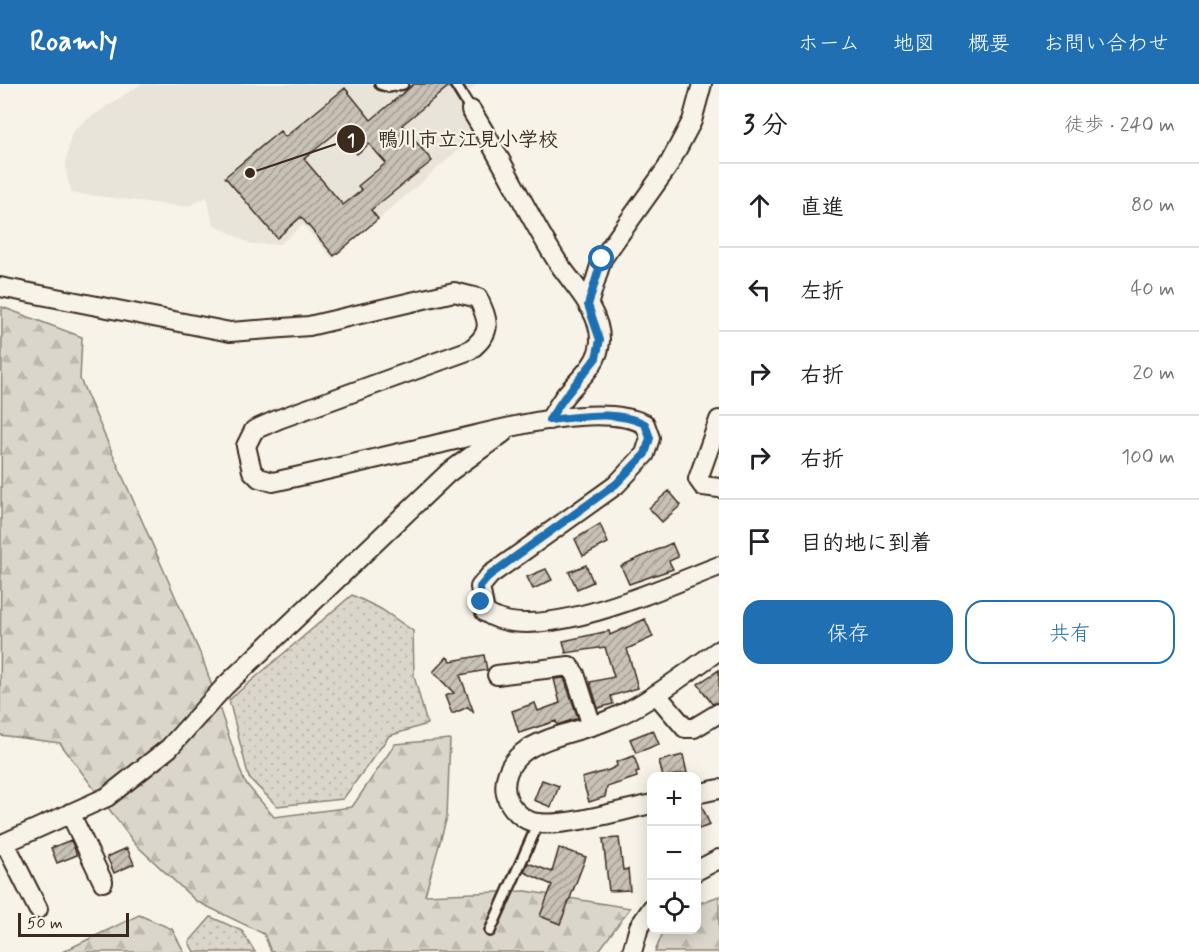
<!DOCTYPE html>
<html lang="ja">
<meta charset="utf-8">
<style>
body{margin:0;font-family:Mynerve,"Klee One",sans-serif;background:#f6f6f6;color:#202124}
.controls{position:absolute;right:18px;bottom:18px;display:grid;overflow:hidden;border-radius:12px;box-shadow:0 3px 15px #0003}
.controls button{width:54px;height:54px;display:grid;place-items:center;padding:0;border:0;border-bottom:2px solid #e0e0e0;background:#fff;color:#202124;font:30px sans-serif}
.scale{position:absolute;left:18px;bottom:15px;width:111px;box-sizing:border-box;padding-left:6px;border:3px solid #3b2a1e;border-top:0;font-size:16px;line-height:21px;white-space:nowrap;color:#3b2a1e;-webkit-text-stroke:4px #f7f3e8;paint-order:stroke}
.stop{position:absolute;width:18px;height:18px;margin:-14px;border:4px solid #1f6fb2;border-radius:50%;background:#fff}
.stop.end{background:#1f6fb2;border-color:#fff;box-shadow:0 2px 6px #0008}
.list{margin:0;padding:0;list-style:none}
h2{display:flex;justify-content:space-between;align-items:center;height:78px;margin:0;padding:0 24px;font-size:26px}
h2 small{font-size:20px;font-weight:400;color:#757577}
.list li{display:grid;grid-template-columns:39px 1fr auto;gap:18px;align-items:center;box-sizing:border-box;height:84px;padding:0 24px;border-top:2px solid #e0e0e0}
.list b{display:block;font-size:22px;white-space:nowrap}
.list em{font-size:20px;font-style:normal;color:#757577}
.actions{display:flex;gap:12px;padding:18px 24px}
.actions a{flex:1;padding:14px 0;border:2px solid #1f6fb2;border-radius:18px;text-align:center;font-size:21px;color:#1f6fb2}
.actions .main{background:#1f6fb2;color:#fff}
.icon{flex:none;width:33px;height:33px;fill:none;stroke:currentColor;stroke-width:2;stroke-linecap:round;stroke-linejoin:round}
.map{position:relative;flex:none;width:719px;height:868px;overflow:hidden}
header{display:flex;align-items:center;gap:36px;box-sizing:border-box;height:84px;padding:0 30px;background:#1f6fb2;color:#fff}
header strong{font-size:28px}
nav{display:flex;gap:33px;margin-inline-start:auto;font-size:21px}
main{display:flex}
aside{flex:1;background:#fff}
.map>svg:first-child{display:block}
</style>
<header>
<strong>Roamly</strong>
<nav><a>ホーム</a><a>地図</a><a>概要</a><a>お問い合わせ</a></nav>
</header>
<main>
<div class="map">
<svg width="719" height="868" viewBox="0 0 719 868">
<defs>
<pattern id="grass-dots" width="8" height="8" patternUnits="userSpaceOnUse" patternTransform="scale(1.5)"><rect width="8" height="8" fill="#dbd6cb"/><path d="M2 2h.1M6 6h.1" fill="none" stroke="#bdb8ae" stroke-width="1.8" stroke-linecap="round"/></pattern>
<pattern id="forest-firs" width="22" height="20" patternUnits="userSpaceOnUse" patternTransform="scale(1.5)"><rect width="22" height="20" fill="#dbd6cb"/><path d="M5 1l3.5 6h-7zM16 11l3.5 6h-7z" fill="#bdb8ae"/></pattern>
<pattern id="building-hatch" width="6" height="6" patternUnits="userSpaceOnUse" patternTransform="scale(1.5)"><rect width="6" height="6" fill="#c8c1b6"/><path d="M-1 1l2-2M0 6l6-6M5 7l2-2" fill="none" stroke="#a49d93"/></pattern>
</defs>
<rect width="100%" height="100%" fill="#f7f3e8"/>
<filter id="ink" filterUnits="userSpaceOnUse"><feTurbulence type="fractalNoise" baseFrequency=".0167" numOctaves="2"/><feDisplacementMap in="SourceGraphic" scale="12" xChannelSelector="R" yChannelSelector="G"/><feConvolveMatrix kernelMatrix="1 2 1 2 8 2 1 2 1" color-interpolation-filters="sRGB"/></filter>
<g filter="url(#ink)">
<path fill="#e9e4d9" d="M 141,0 L 477,0 L 457,17 L 474,46 L 470,56 L 333,175 L 303,141 L 280,160 L 251,160 L 213,140 L 207,113 L 187,123 L 72,109 L 67,93 L 66,77 L 71,50 L 83,38 Z"/>
<path fill="url(#grass-dots)" stroke="#8b8074" stroke-width="1.5" d="M 352,511 L 381,525 L 413,547 L 414,592 L 427,640 L 389,652 L 343,715 L 277,722 L 249,694 L 229,616 Z
M 211,833 L 242,847 L 255,868 L 194,868 L 189,858 Z"/>
<path fill="url(#forest-firs)" stroke="#8b8074" stroke-width="1.5" d="M 2,223 L 82,253 L 80,295 L 203,576 L 244,697 L 274,733 L 352,723 L 395,660 L 450,655 L 447,733 L 425,811 L 526,807 L 630,824 L 598,868 L 271,868 L 264,850 L 196,817 L 135,760 L 60,659 L 0,651 Z
M 719,812 L 719,868 L 655,868 L 664,846 L 696,846 L 697,820 Z
M 139,831 L 172,845 L 184,868 L 62,868 Z"/>
<path fill="url(#building-hatch)" stroke="#3b2a1e" stroke-width="1.5" fill-rule="evenodd" d="M 414,0 L 448,0 L 449,2 L 402,41 L 432,77 L 371,126 L 378,135 L 334,172 L 301,133 L 277,154 L 225,93 L 280,47 L 285,53 L 345,4 L 371,36 ZM 338,47 L 357,70 L 369,60 L 386,79 L 358,102 L 362,106 L 343,121 L 304,75 Z
M 669,407 L 681,421 L 662,438 L 649,424 Z
M 600,440 L 608,459 L 583,472 L 575,455 Z
M 672,459 L 678,473 L 669,477 L 673,485 L 629,500 L 621,482 Z
M 586,481 L 593,498 L 577,505 L 569,488 Z
M 546,485 L 552,496 L 533,505 L 527,493 Z
M 645,535 L 653,553 L 627,565 L 638,604 L 611,612 L 613,620 L 598,624 L 590,598 L 614,593 L 605,563 L 566,569 L 563,557 L 609,547 L 610,551 Z
M 484,571 L 487,586 L 460,591 L 474,629 L 468,623 L 452,630 L 445,612 L 454,609 L 433,588 L 447,573 L 451,577 Z
M 719,586 L 719,618 L 712,620 L 698,600 Z
M 564,594 L 578,634 L 557,641 L 556,637 L 519,649 L 512,627 L 535,619 L 538,627 L 560,619 L 554,595 Z
M 653,646 L 659,660 L 636,669 L 630,655 Z
M 683,671 L 687,689 L 663,693 L 659,677 Z
M 634,672 L 639,687 L 636,688 L 637,693 L 607,703 L 605,713 L 589,718 L 582,694 L 609,686 L 617,682 L 616,678 Z
M 542,696 L 559,702 L 551,723 L 534,716 Z
M 701,720 L 710,741 L 696,746 L 696,721 Z
M 619,754 L 623,786 L 628,785 L 630,806 L 609,807 L 603,755 Z
M 71,756 L 77,771 L 57,779 L 51,764 Z
M 127,764 L 134,780 L 114,789 L 107,773 Z
M 559,764 L 586,773 L 560,840 L 540,832 L 552,801 L 524,788 L 528,779 L 552,788 Z"/>
<g fill="none" stroke-linecap="round" stroke-linejoin="round">
<defs>
<path id="service" d="M 380,0 L 389,3 L 403,0
M 455,0 L 471,26
M 490,847 L 538,740"/>
<path id="minor" d="M 471,26 C 502,75 526,128 557,177 C 572,200 601,227 600,257 C 599,281 578,295 564,313 C 559,320 554,329 549,336
M 0,203 L 230,248 L 309,242 L 454,208 L 478,214 C 489,238 493,248 470,266 L 279,335 L 254,346 L 246,362 L 252,387 L 259,394 L 273,398 C 324,387 374,375 425,363 C 481,351 594,315 645,340 L 650,354 L 645,370 L 616,401 L 490,491 L 480,503 L 485,528 C 534,564 666,502 719,482
M 588,221 L 602,175 L 667,84 L 692,37 L 702,0
M 719,336 L 698,395 L 703,402 L 719,404
M 497,591 L 569,582 L 575,590 L 592,642
M 656,610 L 685,644 L 694,644 L 719,629
M 696,710 L 719,705
M 652,720 C 623,726 565,743 538,739 C 524,738 509,724 506,710 C 503,695 509,680 521,670 C 541,653 581,647 606,637 C 647,621 683,591 719,566
M 70,729 L 103,798
M 5,759 L 38,825
M 0,761 L 107,713 L 169,664 L 225,602 L 448,389 L 503,349
M 696,787 L 719,775
M 632,868 L 639,843 L 652,824"/>
</defs>
<use href="#service" stroke="#3b2a1e" stroke-width="14"/>
<use href="#minor" stroke="#3b2a1e" stroke-width="22"/>
<use href="#service" stroke="#f7f3e8" stroke-width="9"/>
<use href="#minor" stroke="#f7f3e8" stroke-width="18"/>
</g>
</g>
<g fill="none" stroke-linecap="round" stroke-linejoin="round" filter="url(#ink)">
<path stroke="#1f6fb2" stroke-width="8" d="M 481,518 L 480,503 L 490,491 L 616,400 L 645,370 L 650,354 L 645,340 C 615,326 582,333 549,336 L 564,314 L 596,274 L 600,256 L 588,221 L 602,175"/>
</g>
<path fill="none" stroke="#3b2a1e" stroke-width="2" d="M250 89L351 55"/>
<g fill="#3b2a1e" stroke="#f7f3e8" stroke-width="2">
<circle cx="250" cy="89" r="6"/>
<circle cx="351" cy="55" r="15"/>
</g>
<g font-size="18" text-anchor="middle" font-weight="bold" fill="#fff">
<text x="351" y="62">1</text>
</g>
<g font-size="20" text-anchor="middle" font-weight="bold" fill="#3b2a1e" stroke="#f7f3e8" stroke-width="4.5" stroke-linejoin="round" paint-order="stroke">
<text x="468" y="62">鴨川市立江見小学校</text>
</g>
</svg>
<div class="controls">
<button>+</button>
<button>−</button>
<button><svg class="icon" aria-label="locate" viewBox="0 0 24 24"><circle cx="12" cy="12" r="6"/><path d="M12 2v4M12 18v4M2 12h4M18 12h4"/></svg></button>
</div>
<div class="scale">50 m</div>
<div class="stop" style="left:602px;top:175px"></div>
<div class="stop end" style="left:481px;top:518px"></div>
</div>
<aside>
<h2>3 分<small>徒歩 · 240 m</small></h2>
<ul class="list">
<li><svg class="icon" aria-label="ahead" viewBox="0 0 24 24"><path d="M12 20V5M6 11l6-6 6 6"/></svg><div><b>直進</b></div><em>80 m</em></li>
<li><svg class="icon" aria-label="left" viewBox="0 0 24 24"><path d="M17 20v-9H6M10 6l-5 5 5 5"/></svg><div><b>左折</b></div><em>40 m</em></li>
<li><svg class="icon" aria-label="right" viewBox="0 0 24 24"><path d="M7 20v-9h11M14 6l5 5-5 5"/></svg><div><b>右折</b></div><em>20 m</em></li>
<li><svg class="icon" aria-label="right" viewBox="0 0 24 24"><path d="M7 20v-9h11M14 6l5 5-5 5"/></svg><div><b>右折</b></div><em>100 m</em></li>
<li><svg class="icon" aria-label="arrive" viewBox="0 0 24 24"><path d="M6 21V4h12l-3 4 3 4H6"/></svg><div><b>目的地に到着</b></div></li>
</ul>
<div class="actions"><a class="main">保存</a><a>共有</a></div>
</aside>
</main>
